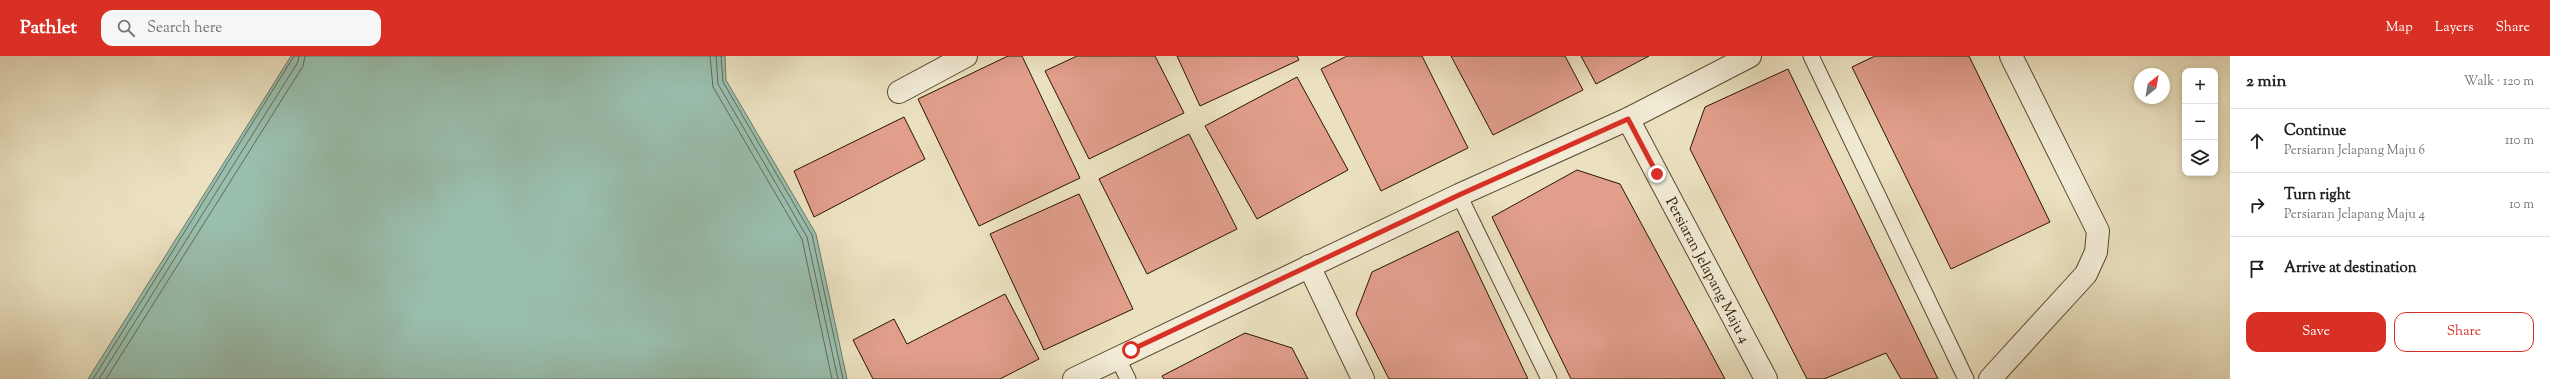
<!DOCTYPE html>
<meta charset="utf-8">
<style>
body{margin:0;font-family:"Sorts Mill Goudy",serif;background:#f6f6f6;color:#202124}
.controls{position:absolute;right:12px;top:12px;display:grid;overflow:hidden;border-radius:8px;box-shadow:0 2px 6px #0003}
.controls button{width:36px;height:36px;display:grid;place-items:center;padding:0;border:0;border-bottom:1px solid #e0e0e0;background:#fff;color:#202124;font:20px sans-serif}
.compass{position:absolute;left:2134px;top:12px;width:36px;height:36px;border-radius:50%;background:#fff;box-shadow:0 2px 6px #0003;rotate:31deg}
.stop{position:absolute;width:12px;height:12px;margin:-9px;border:3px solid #d93025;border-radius:50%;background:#fff}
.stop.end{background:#d93025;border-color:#fff;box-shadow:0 1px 4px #0008}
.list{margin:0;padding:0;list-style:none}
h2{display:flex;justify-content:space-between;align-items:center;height:52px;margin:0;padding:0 16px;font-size:17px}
h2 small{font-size:13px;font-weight:400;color:#757577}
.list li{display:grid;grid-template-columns:26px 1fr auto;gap:12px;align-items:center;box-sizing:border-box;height:64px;padding:0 16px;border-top:1px solid #e0e0e0}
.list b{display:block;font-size:15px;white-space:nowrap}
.list p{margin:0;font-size:13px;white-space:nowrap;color:#757577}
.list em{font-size:13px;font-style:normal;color:#757577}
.actions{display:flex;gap:8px;padding:12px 16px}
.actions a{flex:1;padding:9px 0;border:1px solid #d93025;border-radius:12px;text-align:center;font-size:14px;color:#d93025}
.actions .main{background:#d93025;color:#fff}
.icon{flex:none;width:22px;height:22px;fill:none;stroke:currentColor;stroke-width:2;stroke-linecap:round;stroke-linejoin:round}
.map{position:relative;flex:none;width:2230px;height:323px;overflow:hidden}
header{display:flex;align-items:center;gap:24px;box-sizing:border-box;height:56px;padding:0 20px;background:#d93025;color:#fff}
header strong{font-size:19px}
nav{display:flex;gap:22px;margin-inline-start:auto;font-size:14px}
.search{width:280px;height:36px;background:#f6f6f6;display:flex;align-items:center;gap:10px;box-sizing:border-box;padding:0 14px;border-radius:12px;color:#757577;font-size:15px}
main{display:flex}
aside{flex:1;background:#fff}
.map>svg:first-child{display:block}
</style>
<header>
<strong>Pathlet</strong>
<div class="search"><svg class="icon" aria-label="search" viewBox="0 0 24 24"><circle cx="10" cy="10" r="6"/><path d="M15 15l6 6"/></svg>Search here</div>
<nav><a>Map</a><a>Layers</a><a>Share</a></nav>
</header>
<main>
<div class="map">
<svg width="2230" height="323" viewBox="0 0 2230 323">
<rect width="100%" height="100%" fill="#ebe1c0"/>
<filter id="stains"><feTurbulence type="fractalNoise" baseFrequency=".005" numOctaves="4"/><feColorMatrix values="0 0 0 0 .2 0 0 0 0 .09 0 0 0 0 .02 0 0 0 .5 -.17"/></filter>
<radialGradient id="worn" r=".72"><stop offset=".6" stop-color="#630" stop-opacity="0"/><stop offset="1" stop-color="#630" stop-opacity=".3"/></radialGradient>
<path fill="#99bead" stroke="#6d7a69" d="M 291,0 L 725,0 L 726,24 L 816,178 L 847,323 L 88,323 Z"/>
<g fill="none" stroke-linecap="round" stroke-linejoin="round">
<path stroke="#626a58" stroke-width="1" d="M 710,0 L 713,31 L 802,183 L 832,323
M 716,0 L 718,28 L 807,181 L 838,323
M 721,0 L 723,26 L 812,179 L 843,323
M 93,323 L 294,0
M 99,323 L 298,6 L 299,0
M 106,323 L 303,10 L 305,0"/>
</g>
<path fill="#e09e8b" stroke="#2a1502" d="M 1008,0 L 1022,0 L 1080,122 L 979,170 L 918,43 Z
M 1077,0 L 1155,0 L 1184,57 L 1089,103 L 1045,15 Z
M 1177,0 L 1297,0 L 1299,4 L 1200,50 Z
M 1347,0 L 1422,0 L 1468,92 L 1381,135 L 1321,13 Z
M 1451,0 L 1565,0 L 1583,34 L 1493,79 Z
M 1581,0 L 1649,0 L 1596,28 Z
M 1875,0 L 1969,0 L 2050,166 L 1951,213 L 1852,11 Z
M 1788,13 L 1938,323 L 1901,323 L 1886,297 L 1824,323 L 1807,323 L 1690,93 L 1705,51 Z
M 1297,21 L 1348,114 L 1257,163 L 1205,70 Z
M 904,61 L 925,103 L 814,161 L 794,115 Z
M 1189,78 L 1237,173 L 1147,218 L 1099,123 Z
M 1577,114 L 1620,128 L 1725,323 L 1571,323 L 1492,161 Z
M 1079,138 L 1133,253 L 1044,294 L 990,178 Z
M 1458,175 L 1528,323 L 1389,323 L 1356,258 L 1372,216 Z
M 1005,238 L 1039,303 L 1000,323 L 873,323 L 853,284 L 894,263 L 907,288 Z
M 1245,277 L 1292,292 L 1308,323 L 1164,323 L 1162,320 Z"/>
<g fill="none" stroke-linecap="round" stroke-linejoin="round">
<defs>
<path id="lane" d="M 1811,0 L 1966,323
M 1459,139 L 1549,323
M 1117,301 L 1128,323"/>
<g id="street">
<path d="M 899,36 L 966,0"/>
<path id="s1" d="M 1628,63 L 1766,323"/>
<path d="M 1309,210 L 1363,323"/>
<path d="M 1074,323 L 1459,139 L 1628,63 L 1750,0"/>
<path d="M 1990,323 L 2086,218 L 2096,196 L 2098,175 L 2011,0"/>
</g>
</defs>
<use href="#lane" stroke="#5a4832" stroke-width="17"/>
<use href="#street" stroke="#5a4832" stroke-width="24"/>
<use href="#lane" stroke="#f2ecd6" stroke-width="15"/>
<use href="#street" stroke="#f2ecd6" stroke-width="22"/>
</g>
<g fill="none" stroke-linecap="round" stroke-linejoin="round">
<path stroke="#d93025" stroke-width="5" d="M 1131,294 L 1459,139 L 1628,63 L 1657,118"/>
</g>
<g text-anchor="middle" stroke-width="4" stroke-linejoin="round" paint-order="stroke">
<g font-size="15" fill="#2a1502" stroke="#f2ecd6">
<text dy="5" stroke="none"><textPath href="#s1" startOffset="171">Persiaran Jelapang Maju 4</textPath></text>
</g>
</g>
<rect width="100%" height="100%" filter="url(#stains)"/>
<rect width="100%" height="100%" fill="url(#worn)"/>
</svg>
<div class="controls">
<button>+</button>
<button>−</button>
<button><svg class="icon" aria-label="layers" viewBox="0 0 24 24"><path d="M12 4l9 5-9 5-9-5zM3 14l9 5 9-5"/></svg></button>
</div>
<svg class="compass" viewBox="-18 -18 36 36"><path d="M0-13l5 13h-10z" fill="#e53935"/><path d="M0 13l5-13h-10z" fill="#757577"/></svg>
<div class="stop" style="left:1131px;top:294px"></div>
<div class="stop end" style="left:1657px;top:118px"></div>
</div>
<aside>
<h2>2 min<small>Walk · 120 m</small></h2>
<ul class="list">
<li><svg class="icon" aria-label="ahead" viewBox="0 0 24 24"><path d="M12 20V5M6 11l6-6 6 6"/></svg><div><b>Continue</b><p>Persiaran Jelapang Maju 6</p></div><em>110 m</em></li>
<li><svg class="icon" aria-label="right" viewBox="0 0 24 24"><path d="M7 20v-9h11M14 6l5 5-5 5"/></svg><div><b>Turn right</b><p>Persiaran Jelapang Maju 4</p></div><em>10 m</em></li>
<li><svg class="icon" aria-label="arrive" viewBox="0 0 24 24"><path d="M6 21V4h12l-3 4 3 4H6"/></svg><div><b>Arrive at destination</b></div></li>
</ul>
<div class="actions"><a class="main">Save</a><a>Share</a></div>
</aside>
</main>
